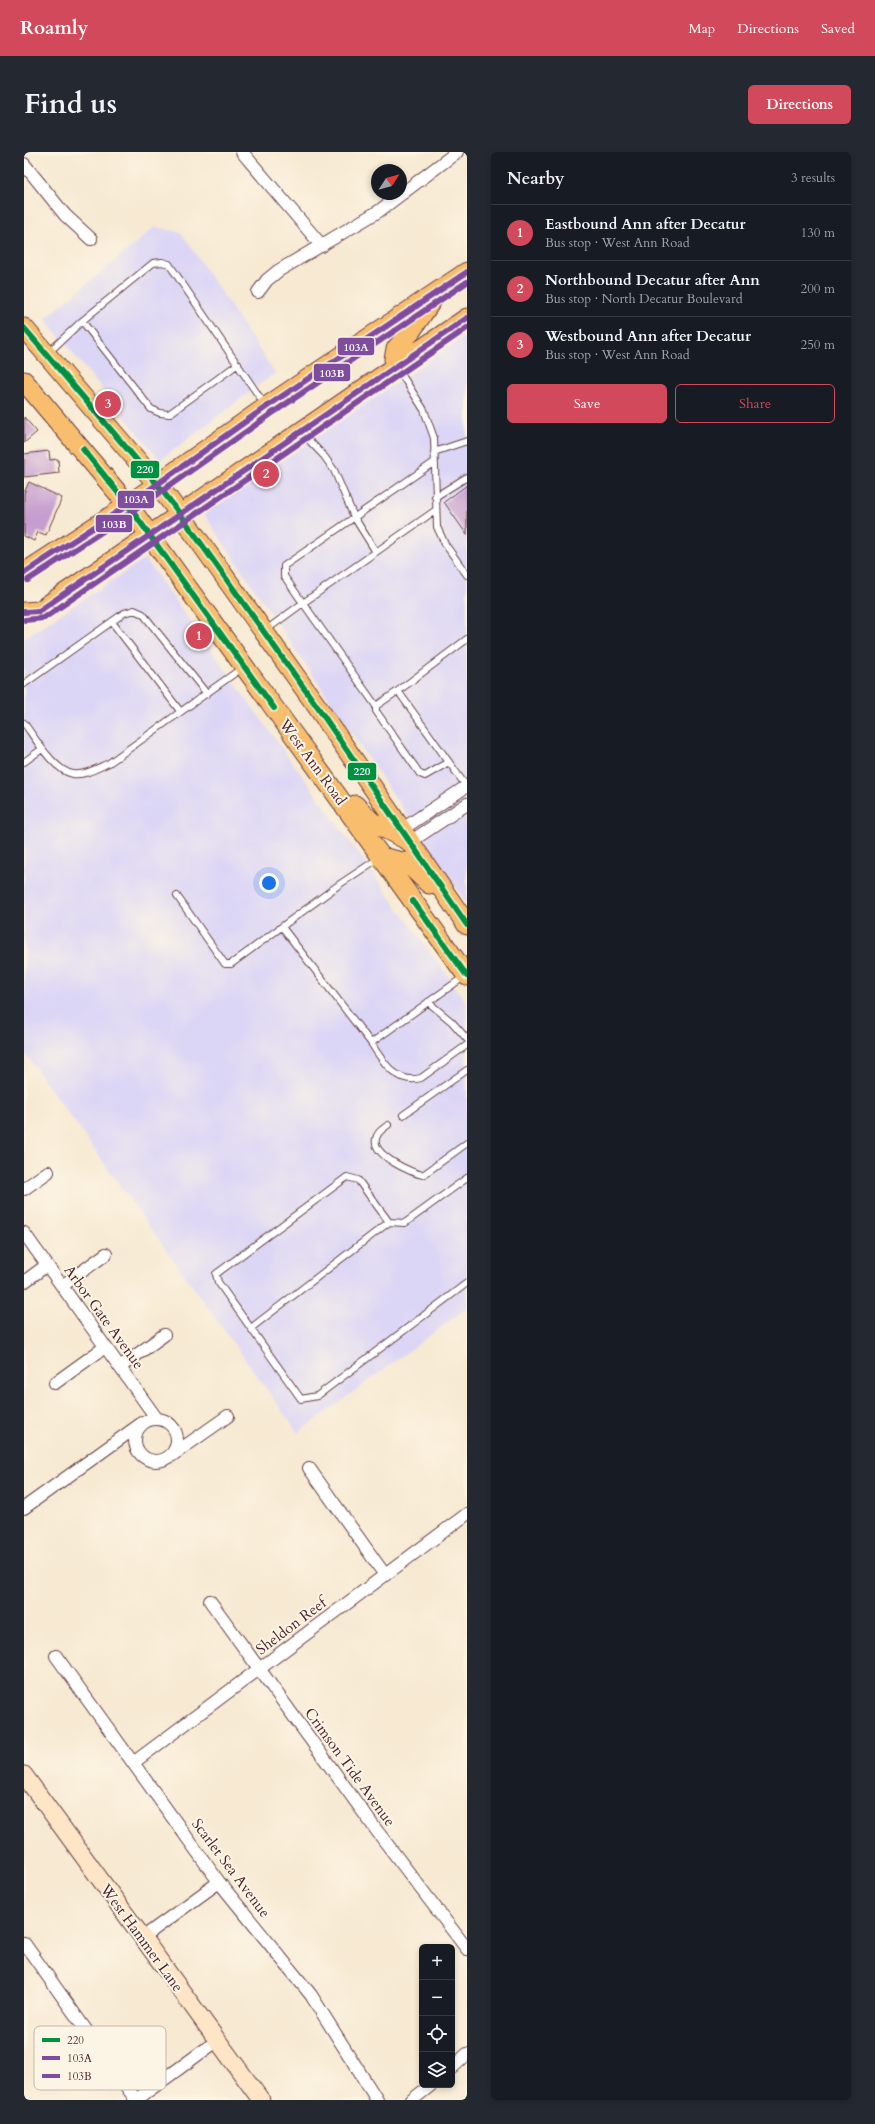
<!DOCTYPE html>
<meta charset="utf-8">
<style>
body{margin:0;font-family:Cardo,serif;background:#242831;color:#f1f3f6}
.controls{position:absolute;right:12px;bottom:12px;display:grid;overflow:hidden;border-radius:6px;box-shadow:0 2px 6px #0003}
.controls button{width:36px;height:36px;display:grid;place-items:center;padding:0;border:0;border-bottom:1px solid #363941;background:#171b24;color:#f1f3f6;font:20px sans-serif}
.compass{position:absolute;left:347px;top:12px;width:36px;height:36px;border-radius:50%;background:#171b24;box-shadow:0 2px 6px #0003;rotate:54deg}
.you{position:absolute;left:245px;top:731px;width:14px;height:14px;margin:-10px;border:3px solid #fff;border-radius:50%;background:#1a73e8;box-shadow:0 0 0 6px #1a73e833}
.badge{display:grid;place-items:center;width:26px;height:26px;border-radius:50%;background:#d1495b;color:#fff;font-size:13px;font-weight:700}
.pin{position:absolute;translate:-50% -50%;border:2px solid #fff;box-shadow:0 1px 4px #0006}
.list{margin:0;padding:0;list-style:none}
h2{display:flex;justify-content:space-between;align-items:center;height:52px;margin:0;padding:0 16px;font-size:17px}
h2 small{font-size:13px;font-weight:400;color:#9ea1a6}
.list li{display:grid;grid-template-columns:26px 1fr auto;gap:12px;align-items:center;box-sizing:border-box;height:56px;padding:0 16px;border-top:1px solid #363941}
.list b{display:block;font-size:15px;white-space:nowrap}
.list p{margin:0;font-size:13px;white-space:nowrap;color:#9ea1a6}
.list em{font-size:13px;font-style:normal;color:#9ea1a6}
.actions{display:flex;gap:8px;padding:12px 16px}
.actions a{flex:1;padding:9px 0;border:1px solid #d1495b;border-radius:6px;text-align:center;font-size:14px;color:#d1495b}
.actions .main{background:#d1495b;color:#fff}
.icon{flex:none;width:22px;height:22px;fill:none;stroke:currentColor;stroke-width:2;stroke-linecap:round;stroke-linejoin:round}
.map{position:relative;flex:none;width:443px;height:1948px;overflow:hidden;border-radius:6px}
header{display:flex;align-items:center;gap:24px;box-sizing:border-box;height:56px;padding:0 20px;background:#d1495b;color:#fff}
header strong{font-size:19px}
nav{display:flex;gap:22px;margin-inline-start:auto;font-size:14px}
.intro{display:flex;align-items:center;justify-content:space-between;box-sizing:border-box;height:96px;padding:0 24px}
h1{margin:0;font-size:28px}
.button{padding:10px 18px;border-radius:6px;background:#d1495b;color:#fff;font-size:14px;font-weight:700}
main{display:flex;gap:24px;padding:0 24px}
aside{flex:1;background:#171b24;border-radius:6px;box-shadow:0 2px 6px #0003}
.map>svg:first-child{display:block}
</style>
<header>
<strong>Roamly</strong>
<nav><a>Map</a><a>Directions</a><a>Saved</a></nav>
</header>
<div class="intro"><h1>Find us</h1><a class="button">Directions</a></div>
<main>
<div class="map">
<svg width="443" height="1948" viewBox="0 0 443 1948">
<rect width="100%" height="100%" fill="#fcf5e5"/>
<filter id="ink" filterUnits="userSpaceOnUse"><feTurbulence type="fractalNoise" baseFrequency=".025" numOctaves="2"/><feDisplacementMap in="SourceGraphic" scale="8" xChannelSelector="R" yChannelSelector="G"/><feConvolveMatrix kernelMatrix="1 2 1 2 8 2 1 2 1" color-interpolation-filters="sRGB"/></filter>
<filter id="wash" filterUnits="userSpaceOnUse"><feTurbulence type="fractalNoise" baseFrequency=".012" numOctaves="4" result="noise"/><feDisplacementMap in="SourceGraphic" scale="16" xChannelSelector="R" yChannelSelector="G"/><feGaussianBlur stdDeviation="0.9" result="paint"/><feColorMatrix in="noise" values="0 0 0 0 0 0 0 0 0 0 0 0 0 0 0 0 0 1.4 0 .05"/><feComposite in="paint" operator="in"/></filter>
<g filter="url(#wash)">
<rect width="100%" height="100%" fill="#f7e9d2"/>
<path fill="#dcd6f6" d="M 131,75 L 157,80 L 251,221 L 136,308 L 21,167 Z
M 443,183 L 443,752 L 180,362 Z
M 121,407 L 443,851 L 443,1156 L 274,1281 L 0,900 L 0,486 Z"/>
<g id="blocks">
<path fill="#c69dcf" d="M 0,265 L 13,280 L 0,291 Z
M 25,299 L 26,308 L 34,307 L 35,321 L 0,325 L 0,302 Z
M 5,330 L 38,346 L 22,383 L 14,380 L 10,389 L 0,384 L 0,341 Z
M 443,333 L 443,383 L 420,350 Z"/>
</g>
</g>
<g filter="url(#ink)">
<use href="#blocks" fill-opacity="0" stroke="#643d44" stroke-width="1"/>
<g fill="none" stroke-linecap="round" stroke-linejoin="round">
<defs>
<path id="lane" d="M 58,169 L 127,257 L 136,261 L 145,262 L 214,212
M 24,201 L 58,169 L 129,111 L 138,110 L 145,112 L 241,253
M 374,217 L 400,258 L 410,286 L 413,375 L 421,392 L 443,423
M 279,282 L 300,304 L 310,318 L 330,365 L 352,400
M 410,300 L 443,289
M 411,345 L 443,325
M 412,358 L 279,451 L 352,554 L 352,559 L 396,622 L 401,624 L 425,610
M 88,470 L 156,559
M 242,478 L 279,451 L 260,424 L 260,414 L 409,311
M 0,532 L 100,461 L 110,458 L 119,462 L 183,542
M 374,539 L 443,487
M 352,554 L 374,539 L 442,634
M 0,571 C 11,586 30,619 49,622 C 61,624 75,615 85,611 L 218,516
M 0,610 L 18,597
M 153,744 L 201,812 L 207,812 L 316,732 L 355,706
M 258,775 L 347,891 L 441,824
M 404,850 L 428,870 L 443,887
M 347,891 C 358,909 373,933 397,926 L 443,893
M 379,963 L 443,918
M 364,973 C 359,977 353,980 352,987 C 348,1003 387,1021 399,1023 L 443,991
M 443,1026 L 381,1071 L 365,1070 L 334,1028 L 323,1025 L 192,1122 L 194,1130 L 277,1247 L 293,1244 L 443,1131
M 227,1176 L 365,1070"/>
<path id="street" d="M 218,0 L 298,94
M 0,12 L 41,63 L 67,87
M 234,140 L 243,128 L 254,119 L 355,59 L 433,0
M 377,678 L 443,634
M 386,690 L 443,652
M 0,1037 L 24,1020
M 0,1081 L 133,1267
M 0,1130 L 23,1113
M 38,1134 L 82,1102
M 96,1215 L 140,1183
M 31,1231 L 81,1195
M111 1288a21 21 0 1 1 42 0a21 21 0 1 1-42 0Z
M 147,1304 L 204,1264
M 285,1316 L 361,1423
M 0,1356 L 118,1271
M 186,1449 L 353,1679 L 443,1797
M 32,1504 L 195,1730 L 287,1843 L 353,1948
M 109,1611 L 443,1362
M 118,1786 L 195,1730
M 0,1791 L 112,1948
M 428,1916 L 443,1902
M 112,1948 L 194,1888
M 388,1948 L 407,1933"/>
<path id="secondary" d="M 0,1623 L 237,1948"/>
<path id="primary" d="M 0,176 L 134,333 L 156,362 L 292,553 L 443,773
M 373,215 L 370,207 L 372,197 L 385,182 L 408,148
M 0,229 L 104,353 L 443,824
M 0,421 L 104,353 L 242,255 L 443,120
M 0,460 L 15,459 L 443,166
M 331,653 L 348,670 L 383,688
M 357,705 L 383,711 L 405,732"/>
</defs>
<use href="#lane" stroke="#643d44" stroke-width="8"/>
<use href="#street" stroke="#643d44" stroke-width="14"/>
<use href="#secondary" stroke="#643d44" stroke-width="19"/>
<use href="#primary" stroke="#643d44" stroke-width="21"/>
<use href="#lane" stroke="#fff" stroke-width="6"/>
<use href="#street" stroke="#fff" stroke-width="12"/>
<use href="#secondary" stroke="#fde5c5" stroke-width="17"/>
<use href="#primary" stroke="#f9be6d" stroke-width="19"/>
<defs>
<path id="bus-1" d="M 0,176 L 134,333 L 156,362 L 292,553 L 443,773
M 59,297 L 104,353 L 250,556
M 389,749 L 443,824"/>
<path id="bus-2" d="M 0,421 L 104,353 L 242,255 L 443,120
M 0,460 L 15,459 L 443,166"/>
<path id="bus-3" d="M 4,428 L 108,360 L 247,262 L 443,130
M 1,468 L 20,466 L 443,176"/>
</defs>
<use href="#bus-1" stroke="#fcf5e5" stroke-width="9"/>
<use href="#bus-2" stroke="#fcf5e5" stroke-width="9"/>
<use href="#bus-3" stroke="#fcf5e5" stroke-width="9"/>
<use href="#bus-1" stroke="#009140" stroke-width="6"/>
<use href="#bus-2" stroke="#804c9e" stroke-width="6"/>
<use href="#bus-3" stroke="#804c9e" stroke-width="6"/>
</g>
</g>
<g text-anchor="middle" stroke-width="4" stroke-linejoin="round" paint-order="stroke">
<g font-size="15" fill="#4a1f2b" stroke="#fcf5e5">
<text transform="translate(289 610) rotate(54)" y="5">West Ann Road</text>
<text transform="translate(80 1165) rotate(54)" y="5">Arbor Gate Avenue</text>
<text transform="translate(267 1474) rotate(-37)" y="5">Sheldon Reef</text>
<text transform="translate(326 1615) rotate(54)" y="5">Crimson Tide Avenue</text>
<text transform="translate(207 1716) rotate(53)" y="5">Scarlet Sea Avenue</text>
<text transform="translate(118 1786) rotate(54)" y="5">West Hammer Lane</text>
</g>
</g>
<rect x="10" y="1874" width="132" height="64" rx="6" fill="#fcf5e5" stroke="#c7b5ad" stroke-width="1"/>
<rect x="18" y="1886" width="18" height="4" fill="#009140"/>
<rect x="18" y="1904" width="18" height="4" fill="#804c9e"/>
<rect x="18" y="1922" width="18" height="4" fill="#804c9e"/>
<g font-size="11" fill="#4a1f2b">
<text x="43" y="1892">220</text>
<text x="43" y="1910">103A</text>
<text x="43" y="1928">103B</text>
</g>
<g stroke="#fcf5e5" stroke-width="1.5">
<rect x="313" y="185" width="38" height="19" rx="4" fill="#804c9e"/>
<rect x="289" y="211" width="38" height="19" rx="4" fill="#804c9e"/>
<rect x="106" y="308" width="30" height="19" rx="4" fill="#009140"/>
<rect x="93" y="338" width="38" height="19" rx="4" fill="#804c9e"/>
<rect x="71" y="362" width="38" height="19" rx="4" fill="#804c9e"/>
<rect x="323" y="610" width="30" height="19" rx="4" fill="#009140"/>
</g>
<g font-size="11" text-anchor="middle" font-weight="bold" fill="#fff">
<text x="332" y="199">103A</text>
<text x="308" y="225">103B</text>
<text x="121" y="321">220</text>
<text x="112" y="351">103A</text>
<text x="90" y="376">103B</text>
<text x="338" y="623">220</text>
</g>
</svg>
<div class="controls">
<button>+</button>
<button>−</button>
<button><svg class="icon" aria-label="locate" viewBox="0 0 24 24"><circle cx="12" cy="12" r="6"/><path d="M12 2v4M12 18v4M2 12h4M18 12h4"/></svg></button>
<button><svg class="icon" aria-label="layers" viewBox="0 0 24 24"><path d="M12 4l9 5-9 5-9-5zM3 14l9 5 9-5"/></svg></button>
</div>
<svg class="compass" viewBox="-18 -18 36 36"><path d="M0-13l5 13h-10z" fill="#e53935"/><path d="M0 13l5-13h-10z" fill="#9ea1a6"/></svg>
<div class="you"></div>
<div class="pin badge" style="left:175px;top:484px">1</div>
<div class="pin badge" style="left:242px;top:322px">2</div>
<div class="pin badge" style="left:84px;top:252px">3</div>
</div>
<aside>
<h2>Nearby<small>3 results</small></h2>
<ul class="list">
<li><span class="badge">1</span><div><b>Eastbound Ann after Decatur</b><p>Bus stop · West Ann Road</p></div><em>130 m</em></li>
<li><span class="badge">2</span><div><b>Northbound Decatur after Ann</b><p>Bus stop · North Decatur Boulevard</p></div><em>200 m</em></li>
<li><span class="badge">3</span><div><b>Westbound Ann after Decatur</b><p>Bus stop · West Ann Road</p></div><em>250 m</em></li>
</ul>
<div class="actions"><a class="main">Save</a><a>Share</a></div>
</aside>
</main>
